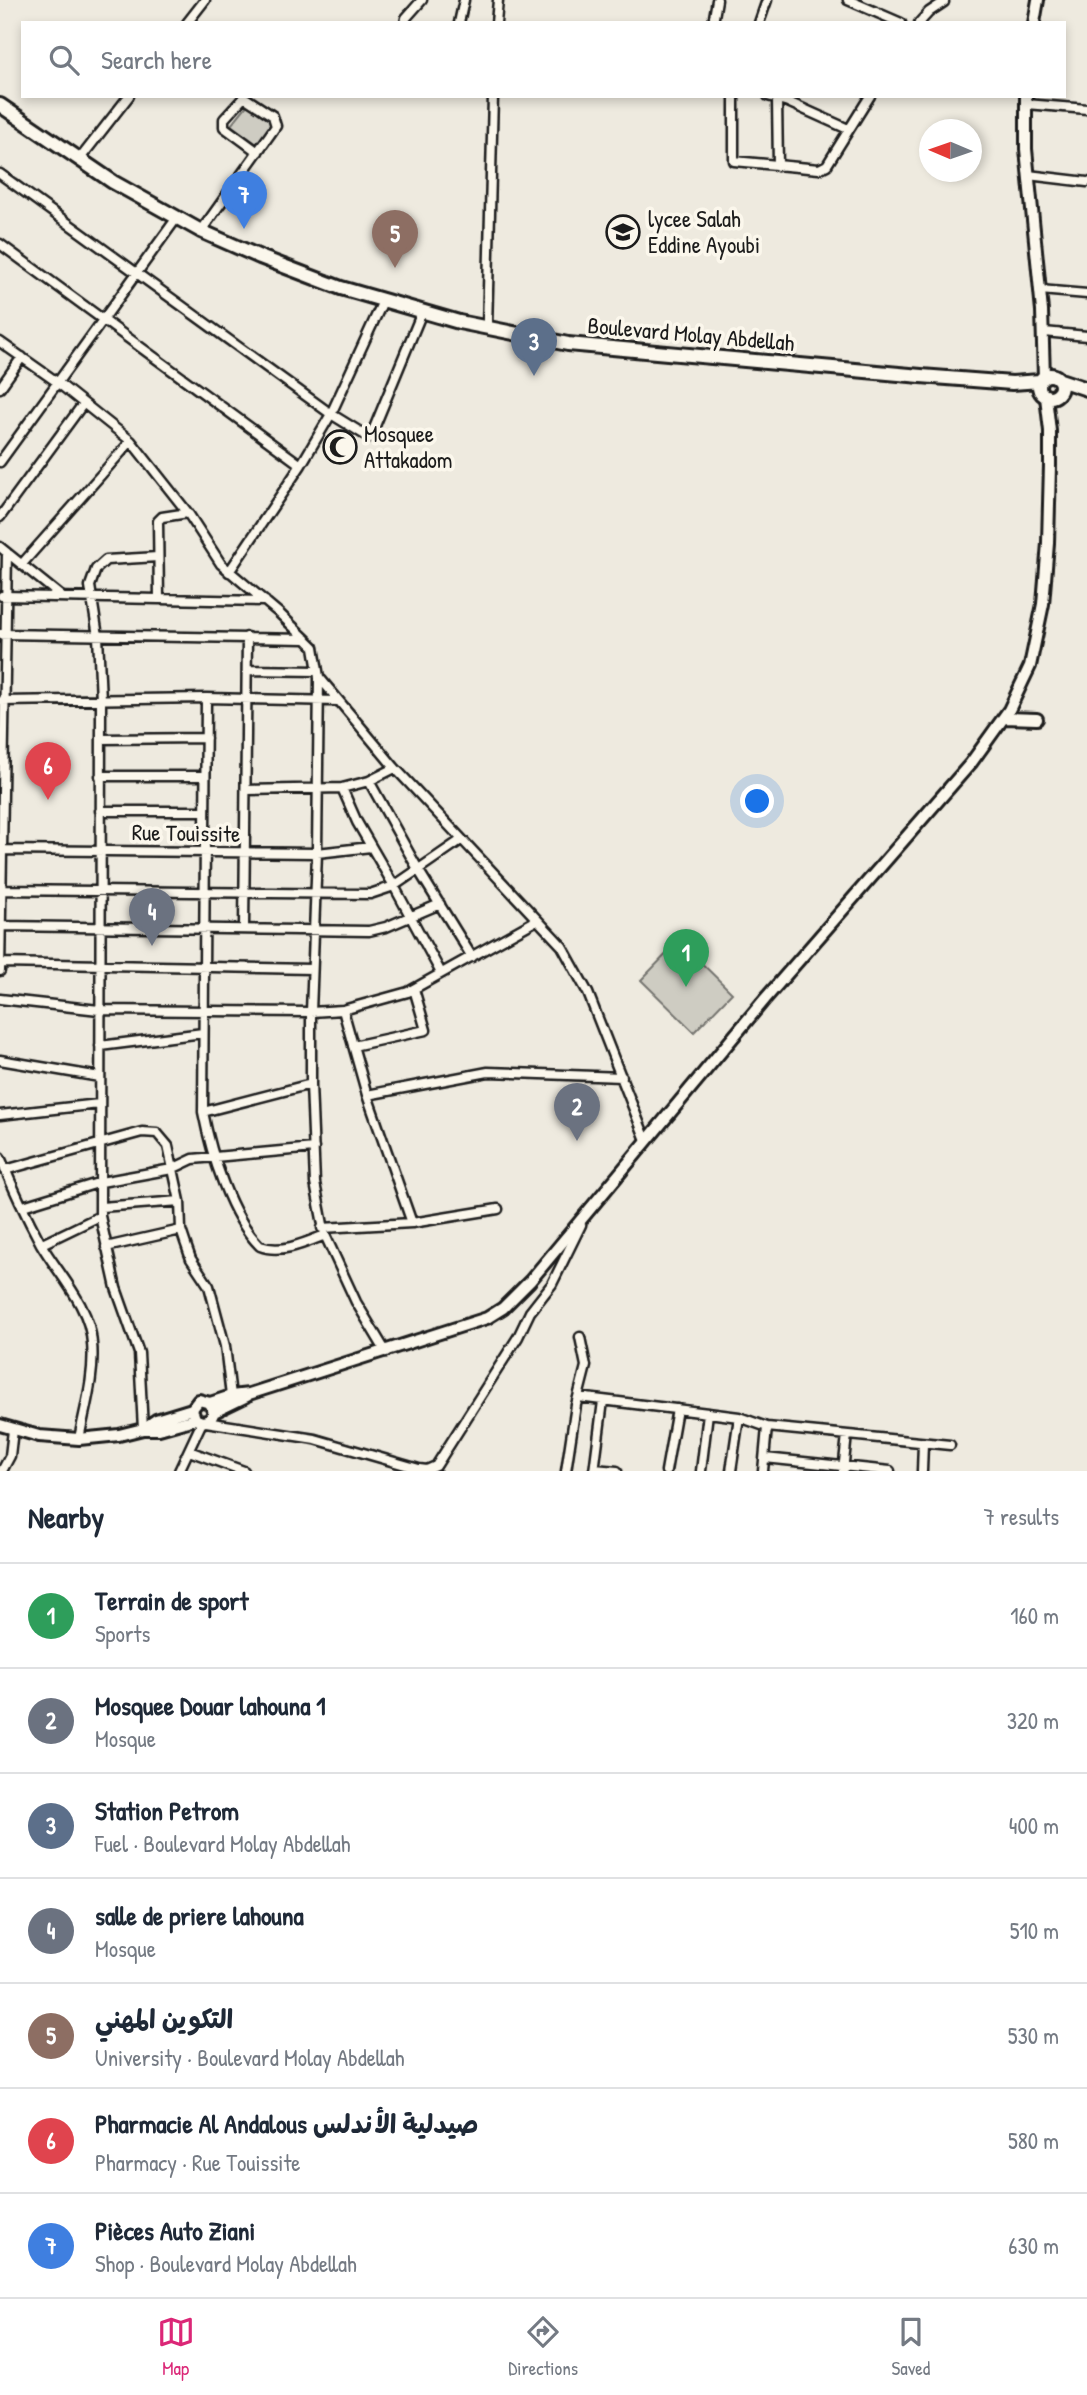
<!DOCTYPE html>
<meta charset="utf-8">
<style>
body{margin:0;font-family:"Patrick Hand","Playpen Sans Arabic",sans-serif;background:#f6f6f7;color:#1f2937}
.compass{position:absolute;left:919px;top:119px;width:63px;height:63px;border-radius:50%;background:#fff;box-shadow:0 4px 10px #0003;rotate:272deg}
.you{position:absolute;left:758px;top:802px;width:24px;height:24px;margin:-18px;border:5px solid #fff;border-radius:50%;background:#1a73e8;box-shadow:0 0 0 10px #1a73e833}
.badge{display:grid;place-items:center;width:46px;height:46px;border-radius:50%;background:#db2777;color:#fff;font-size:23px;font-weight:700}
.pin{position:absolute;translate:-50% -58px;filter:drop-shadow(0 2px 4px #0008)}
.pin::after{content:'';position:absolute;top:37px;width:24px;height:21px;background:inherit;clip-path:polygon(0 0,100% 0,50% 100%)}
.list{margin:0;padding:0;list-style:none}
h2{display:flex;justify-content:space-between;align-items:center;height:91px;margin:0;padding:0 28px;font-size:30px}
h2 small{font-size:23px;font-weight:400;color:#747a83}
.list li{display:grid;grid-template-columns:46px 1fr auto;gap:21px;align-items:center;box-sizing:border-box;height:105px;padding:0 28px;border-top:2px solid #e0e1e3}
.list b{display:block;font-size:26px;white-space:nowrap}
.list p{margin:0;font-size:23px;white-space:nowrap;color:#747a83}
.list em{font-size:23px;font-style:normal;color:#747a83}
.icon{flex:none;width:38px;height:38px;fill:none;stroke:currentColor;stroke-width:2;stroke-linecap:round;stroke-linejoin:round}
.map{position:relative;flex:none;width:1087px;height:1471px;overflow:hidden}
.search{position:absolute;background:#fff;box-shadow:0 4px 10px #0003;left:21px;right:21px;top:21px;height:77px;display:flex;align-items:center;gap:18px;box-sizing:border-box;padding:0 24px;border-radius:0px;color:#747a83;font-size:26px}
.sheet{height:826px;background:#fff}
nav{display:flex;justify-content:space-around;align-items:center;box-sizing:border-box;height:98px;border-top:2px solid #e0e1e3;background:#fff;font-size:19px;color:#747a83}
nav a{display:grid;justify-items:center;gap:4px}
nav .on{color:#db2777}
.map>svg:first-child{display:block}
</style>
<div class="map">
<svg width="1087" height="1471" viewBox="0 0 1087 1471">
<rect width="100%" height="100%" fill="#eeeadf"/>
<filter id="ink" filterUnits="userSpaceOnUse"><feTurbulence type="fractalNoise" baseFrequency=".0143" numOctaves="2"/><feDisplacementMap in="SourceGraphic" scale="14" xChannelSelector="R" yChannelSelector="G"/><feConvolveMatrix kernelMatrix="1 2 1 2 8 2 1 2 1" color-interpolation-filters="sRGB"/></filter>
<g filter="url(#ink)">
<path fill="#ceccc2" stroke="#75746f" stroke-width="2" d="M 248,104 L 273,123 L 257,144 L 231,125 Z
M 679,941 L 732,993 L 694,1032 L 641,980 Z"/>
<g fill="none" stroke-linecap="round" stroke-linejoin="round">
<defs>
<path id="street" d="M 848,0 L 901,23
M 187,23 L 205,0
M 405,23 L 406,18 L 422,0
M 459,23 L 464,0
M 496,23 L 498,0
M 713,23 L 717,0
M 759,23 L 767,0
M 919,23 L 929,12 L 944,2
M 734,96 L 734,161 L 819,169 L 827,165 L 870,96
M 768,96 L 788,102 L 848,129
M 777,99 L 778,166
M 1026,104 L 1087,109
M 79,160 L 129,96
M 0,174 L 331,414 L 370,438 L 422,312
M 1028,175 L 1087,182
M 201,231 L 276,126 L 273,116 L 244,97 L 224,119 L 224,127 L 258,152
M 0,244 L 301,465
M 1040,290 L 1087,294
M 487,329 L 493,96
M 1044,332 L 1087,336
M 0,342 L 57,382 L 131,441 L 188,513 L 221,564 L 280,614 L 314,647 L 319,677 L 317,853 L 311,1012 L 311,1084 L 315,1183 L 325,1235 L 356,1302 L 386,1352
M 0,388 L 22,357
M 0,462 L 176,219
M 0,517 L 83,404
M 0,547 L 62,597
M 22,564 L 131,441
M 229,572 L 301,465 L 331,414 L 383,301
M 2,596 L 265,601
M 159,599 L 158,521 L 162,517 L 188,513
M 0,634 L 306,639
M 247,670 L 318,671
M 319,677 L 395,768 L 562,946 L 588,993 L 646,1140
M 206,698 L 203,1112 C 211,1153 230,1216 260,1246 C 281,1254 305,1243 325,1235
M 2,701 L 206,698 L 338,701
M 101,739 L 206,738
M 100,776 L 205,776
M 369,781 L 419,871 L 472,957
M 342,788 L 357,822 L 394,886 L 441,973
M 246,790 L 342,788 L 369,781 L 395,768
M 100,811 L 205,811
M 0,850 L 317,853 L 371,847
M 0,890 L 370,894 L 394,886 L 461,840
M 0,926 L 369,931 L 386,927 L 440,904
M 244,928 L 247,637
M 0,963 L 312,969
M 0,971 L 7,553
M 0,999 L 99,1010 L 311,1012 L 343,1010 L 408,992 L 537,920
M 343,1010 L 367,1095 L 412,1223
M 100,1046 L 203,1033
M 353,1046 L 426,1030 L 414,989
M 0,1060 L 100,1077
M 367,1095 L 488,1072 L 622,1077
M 203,1112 L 311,1084
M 0,1115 L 99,1104
M 0,1157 C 12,1186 26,1216 41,1244 C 59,1275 90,1306 92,1343 C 95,1375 85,1408 79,1439
M 5,1170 L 142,1132 L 157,1133 L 168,1146 L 180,1201 L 181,1230 L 185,1242 L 191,1259 L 209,1286 L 225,1346 L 231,1396
M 23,1206 L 101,1182 L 172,1169 L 193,1159 L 314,1148
M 101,1207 L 180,1201
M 322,1228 L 412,1223 L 498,1209
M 42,1244 L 100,1216
M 106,1247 L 181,1230
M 578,1397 L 708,1413
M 206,1422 L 315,1439 L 419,1469 L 427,1470 L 436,1466 L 518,1337 L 530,1312 L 552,1284 L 581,1225
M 143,1429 L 139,1353 L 116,1288 L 100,1216 L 101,700 L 98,636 L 90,586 L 96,569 L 106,560 L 158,557
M 189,1451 L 244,1471
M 765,1458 L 890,1471
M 594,1469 L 617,1471
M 2,1471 L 10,1456 L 13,1430
M 179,1471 L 202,1422
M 566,1471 L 576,1405 L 586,1366 L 580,1337
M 594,1471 L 603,1401
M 666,1471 L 677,1409
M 701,1471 L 708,1413 L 739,1417 L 767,1427 L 950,1445
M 731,1471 L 739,1417
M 763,1471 L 767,1427
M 843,1471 L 847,1435
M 922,1471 L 923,1443"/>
<path id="secondary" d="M 1034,23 L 1038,0
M 1026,96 L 1026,149 L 1042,311 L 1044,377
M 1005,718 L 1037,719
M 210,1403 L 231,1396 L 249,1394 L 487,1318 L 503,1308 L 530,1281 L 765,999 L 971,763 L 1009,710 L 1030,666 L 1043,604 L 1048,543 L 1050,465 L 1050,431 L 1046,397
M 214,1412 L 247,1396
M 0,1425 L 39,1436 L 79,1439 L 119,1435 L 143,1429 L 159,1429 L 195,1419
M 143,1429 L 156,1420 L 192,1409 L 199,1400 L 210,1403 L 214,1412 L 210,1420 L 202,1422 L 195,1419 L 192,1409"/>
<path id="primary" d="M 0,105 L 113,182 L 201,231 L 260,257 L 341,288 L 459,322 L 568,344 L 921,376 L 1012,383 L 1040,381
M1039 386a11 11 0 1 1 22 0a11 11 0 1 1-22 0Z
M 1060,380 L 1087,389"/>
</defs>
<use href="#street" stroke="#1c1c1c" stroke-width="13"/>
<use href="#secondary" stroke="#1c1c1c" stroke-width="16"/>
<use href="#primary" stroke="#1c1c1c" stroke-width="18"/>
<use href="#street" stroke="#fbf7ec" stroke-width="8"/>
<use href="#secondary" stroke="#fbf7ec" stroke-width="10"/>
<use href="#primary" stroke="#fbf7ec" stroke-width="12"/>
</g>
</g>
<defs>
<symbol id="school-ring" viewBox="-11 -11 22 22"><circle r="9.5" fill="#fbf7ec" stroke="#1c1c1c" stroke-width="1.5"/><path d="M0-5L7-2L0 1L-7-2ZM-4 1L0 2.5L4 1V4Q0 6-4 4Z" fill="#1c1c1c"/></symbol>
<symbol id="mosque-ring" viewBox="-11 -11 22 22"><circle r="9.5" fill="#fbf7ec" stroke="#1c1c1c" stroke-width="1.5"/><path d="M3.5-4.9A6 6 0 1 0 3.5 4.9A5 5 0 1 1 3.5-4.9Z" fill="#1c1c1c"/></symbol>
</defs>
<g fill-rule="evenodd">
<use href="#school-ring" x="604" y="213" width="38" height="38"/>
<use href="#mosque-ring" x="321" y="428" width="38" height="38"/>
</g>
<g text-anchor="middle" stroke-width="7" stroke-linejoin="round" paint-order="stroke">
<g font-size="23" fill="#1c1c1c" stroke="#fbf7ec" text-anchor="start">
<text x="648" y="227">lycee Salah<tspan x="648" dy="26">Eddine Ayoubi</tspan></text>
<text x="364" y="442">Mosquee<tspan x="364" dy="26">Attakadom</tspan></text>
</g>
<g font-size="23" fill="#1c1c1c" stroke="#fbf7ec">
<text transform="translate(691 334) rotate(5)" y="8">Boulevard Molay Abdellah</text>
<text transform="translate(186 833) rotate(1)" y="8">Rue Touissite</text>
</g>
</g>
</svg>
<svg class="compass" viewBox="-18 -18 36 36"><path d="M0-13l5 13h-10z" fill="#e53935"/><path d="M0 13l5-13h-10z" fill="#747a83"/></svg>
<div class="you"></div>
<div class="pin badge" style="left:686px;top:987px;background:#2e9e5b">1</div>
<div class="pin badge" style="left:577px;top:1141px;background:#6b7280">2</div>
<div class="pin badge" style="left:534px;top:376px;background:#5c6f8a">3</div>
<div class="pin badge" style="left:152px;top:946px;background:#6b7280">4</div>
<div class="pin badge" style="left:395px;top:268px;background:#8d6e63">5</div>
<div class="pin badge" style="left:48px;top:800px;background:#e0444e">6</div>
<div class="pin badge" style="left:244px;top:229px;background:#3f7fe0">7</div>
<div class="search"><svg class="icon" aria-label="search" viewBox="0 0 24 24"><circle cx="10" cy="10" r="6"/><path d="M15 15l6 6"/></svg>Search here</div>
</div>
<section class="sheet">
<h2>Nearby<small>7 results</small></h2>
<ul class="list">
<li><span class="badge" style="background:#2e9e5b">1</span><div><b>Terrain de sport</b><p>Sports</p></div><em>160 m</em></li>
<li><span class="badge" style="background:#6b7280">2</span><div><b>Mosquee Douar lahouna 1</b><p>Mosque</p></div><em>320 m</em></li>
<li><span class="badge" style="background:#5c6f8a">3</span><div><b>Station Petrom</b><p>Fuel · Boulevard Molay Abdellah</p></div><em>400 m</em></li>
<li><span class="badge" style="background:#6b7280">4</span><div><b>salle de priere lahouna</b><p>Mosque</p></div><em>510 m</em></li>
<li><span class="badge" style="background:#8d6e63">5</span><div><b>التكوين المهني</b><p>University · Boulevard Molay Abdellah</p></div><em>530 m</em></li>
<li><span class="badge" style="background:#e0444e">6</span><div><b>Pharmacie Al Andalous صيدلية الأندلس</b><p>Pharmacy · Rue Touissite</p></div><em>580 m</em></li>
<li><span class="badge" style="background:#3f7fe0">7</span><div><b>Pièces Auto Ziani</b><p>Shop · Boulevard Molay Abdellah</p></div><em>630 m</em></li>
</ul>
</section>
<nav>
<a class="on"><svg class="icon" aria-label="map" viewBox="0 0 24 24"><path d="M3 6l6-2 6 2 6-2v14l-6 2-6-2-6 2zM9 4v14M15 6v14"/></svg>Map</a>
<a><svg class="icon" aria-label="directions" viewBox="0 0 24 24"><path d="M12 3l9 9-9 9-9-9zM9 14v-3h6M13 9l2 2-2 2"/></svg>Directions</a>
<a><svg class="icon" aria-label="saved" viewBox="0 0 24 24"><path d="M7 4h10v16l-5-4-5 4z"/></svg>Saved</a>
</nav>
